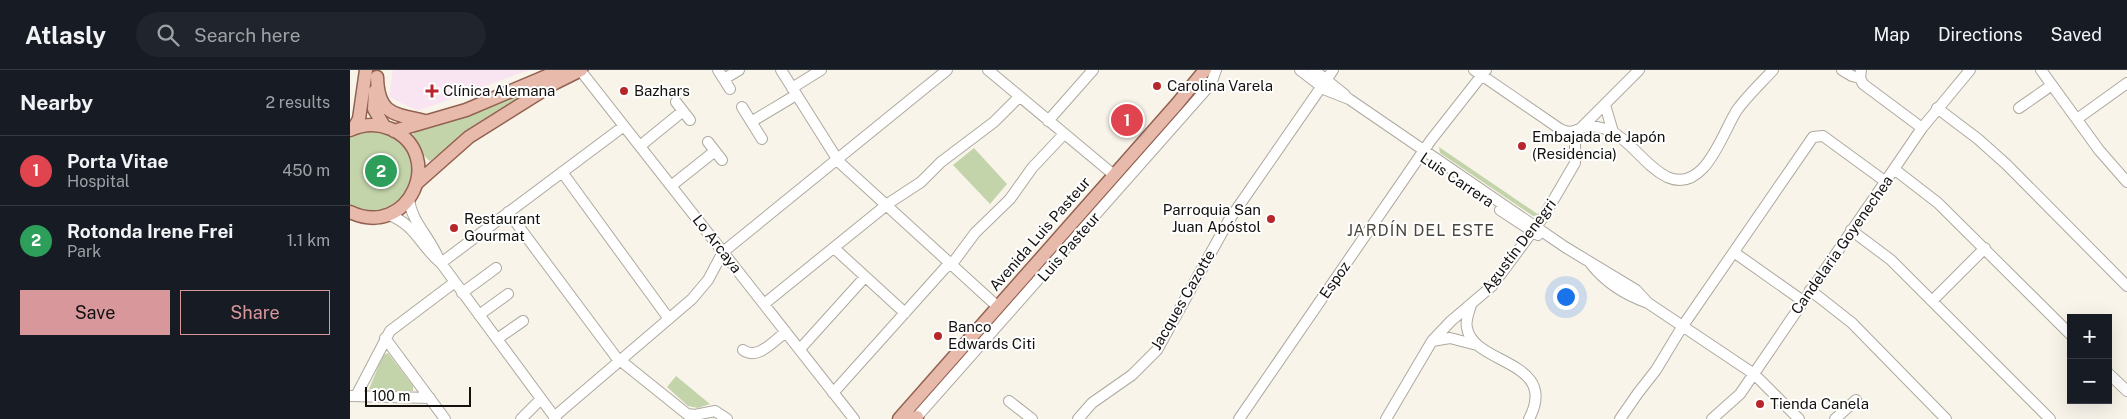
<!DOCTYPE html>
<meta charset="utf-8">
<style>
body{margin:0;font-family:"Public Sans",sans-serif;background:#20242c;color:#f1f3f6}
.controls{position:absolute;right:15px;bottom:15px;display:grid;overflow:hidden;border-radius:0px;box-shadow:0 5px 20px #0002}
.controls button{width:45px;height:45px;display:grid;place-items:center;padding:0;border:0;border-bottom:1px solid #363941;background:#171b24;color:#f1f3f6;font:25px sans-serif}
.scale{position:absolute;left:15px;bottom:12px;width:106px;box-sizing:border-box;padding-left:5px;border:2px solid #14120f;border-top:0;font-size:14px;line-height:18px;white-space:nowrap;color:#14120f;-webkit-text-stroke:4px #fff;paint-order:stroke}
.you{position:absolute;left:1215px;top:226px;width:18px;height:18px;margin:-12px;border:4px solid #fff;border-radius:50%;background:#1a73e8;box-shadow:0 0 0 8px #1a73e833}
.badge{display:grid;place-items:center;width:32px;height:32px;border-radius:50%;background:#d7979b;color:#fff;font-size:16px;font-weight:700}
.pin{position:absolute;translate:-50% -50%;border:2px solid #fff;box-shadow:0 1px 5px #0006}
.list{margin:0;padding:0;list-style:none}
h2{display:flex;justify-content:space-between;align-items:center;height:65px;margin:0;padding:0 20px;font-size:21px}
h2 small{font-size:16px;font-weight:400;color:#9ea1a6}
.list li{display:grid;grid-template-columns:32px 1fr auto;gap:15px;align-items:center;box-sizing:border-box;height:70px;padding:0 20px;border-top:1px solid #363941}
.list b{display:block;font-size:19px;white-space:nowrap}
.list p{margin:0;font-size:16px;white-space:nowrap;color:#9ea1a6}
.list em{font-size:16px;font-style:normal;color:#9ea1a6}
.actions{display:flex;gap:10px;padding:15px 20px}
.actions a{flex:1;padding:11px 0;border:1px solid #d7979b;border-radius:0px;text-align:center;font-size:18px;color:#d7979b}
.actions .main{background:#d7979b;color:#111}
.icon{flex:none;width:28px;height:28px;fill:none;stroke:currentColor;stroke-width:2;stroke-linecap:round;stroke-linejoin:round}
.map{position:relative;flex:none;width:1777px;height:349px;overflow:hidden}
header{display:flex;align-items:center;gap:30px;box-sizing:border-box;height:70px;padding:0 25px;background:#171b24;border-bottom:1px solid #363941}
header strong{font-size:24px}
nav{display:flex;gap:28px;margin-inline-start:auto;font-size:18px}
.search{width:350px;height:45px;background:#20242c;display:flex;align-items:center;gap:12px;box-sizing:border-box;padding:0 18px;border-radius:28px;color:#9ea1a6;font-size:19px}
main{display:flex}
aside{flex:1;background:#171b24}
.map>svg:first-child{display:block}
</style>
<header>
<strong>Atlasly</strong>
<div class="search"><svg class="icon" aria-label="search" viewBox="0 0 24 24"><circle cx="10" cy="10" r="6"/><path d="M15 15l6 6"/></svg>Search here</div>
<nav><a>Map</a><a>Directions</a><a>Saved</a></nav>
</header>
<main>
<aside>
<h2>Nearby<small>2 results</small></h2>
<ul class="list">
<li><span class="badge" style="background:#e0444e">1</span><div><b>Porta Vitae</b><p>Hospital</p></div><em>450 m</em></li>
<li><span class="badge" style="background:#2e9e5b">2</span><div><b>Rotonda Irene Frei</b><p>Park</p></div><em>1.1 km</em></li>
</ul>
<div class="actions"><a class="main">Save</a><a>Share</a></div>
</aside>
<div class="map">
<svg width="1777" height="349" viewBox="0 0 1777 349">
<rect width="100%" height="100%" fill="#f9f4ea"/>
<path fill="#f9e4f2" d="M 43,0 L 179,0 L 68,41 L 39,27 Z"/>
<path fill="#c4d4aa" d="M 219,0 L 159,37 L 140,46 L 80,91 C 73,88 68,73 62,66 L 65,62 L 114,45 Z
M 860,2 L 859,9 L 837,35 L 564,346 L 559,347 Z
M 24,61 C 92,72 56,167 0,135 L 0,67 L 14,62 Z
M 1089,77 L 1189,145 L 1183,146 L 1090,83 Z
M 624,78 L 657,114 L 640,134 L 603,95 Z
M 38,283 L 63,316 L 63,321 L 23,321 L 19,319 L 33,285 Z
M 326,306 L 360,334 L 348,338 L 338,336 L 317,317 Z"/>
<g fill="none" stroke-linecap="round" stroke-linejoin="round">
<defs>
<path id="minor" d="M 230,0 L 504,349
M 368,0 L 380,19
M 431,0 L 489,92 L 648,237
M 638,0 L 764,105
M 950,0 L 976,20 L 999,29 L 1215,177 L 1286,220 L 1298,233
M 964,0 L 995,25
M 1124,0 L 1210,59 C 1221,65 1225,60 1235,57 C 1242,55 1254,58 1261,61 C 1282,72 1295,96 1317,107 C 1355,124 1372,63 1387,40 C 1397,26 1411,13 1423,0
M 1492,0 L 1502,6 L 1510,8
M 1511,0 L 1510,8 L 1513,14 L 1572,58
M 1691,0 L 1749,80 L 1777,112
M 374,9 L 389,0
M 442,18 L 471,0
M 326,32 L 340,50
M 1255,35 L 1263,62
M 392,37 L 412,69
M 1587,38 L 1628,69 L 1656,94 L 1777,216
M 1669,38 L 1702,15
M 1727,49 L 1777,13
M 698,51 L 743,0
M 401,52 L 446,25
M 1232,57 L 1289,0
M 358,72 L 372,90
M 290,76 L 333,41
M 1544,99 L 1588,133 L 1721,265
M 212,102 L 319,249
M 321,116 L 365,81
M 59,130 C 62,153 81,168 89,190
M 1150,140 L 1188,165
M 158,142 L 266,287 L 337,344 L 345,345 L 365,341 L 377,349
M 39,145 C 66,155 70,176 91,193 L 206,349
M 1501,160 L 1541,190 L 1700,349
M 484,178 L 555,243
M 1385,183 L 1453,231
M 91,193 L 274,56
M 1241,194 C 1256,213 1275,225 1298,233 L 1404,304 L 1449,349
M 1460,220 L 1502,253 L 1596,349
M 112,223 L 146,198
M 1583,230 L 1635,178
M 414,234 L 539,133 L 571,112 L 591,92 L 644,52 L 669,27
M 1121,235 C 1119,242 1115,251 1117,258 C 1123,295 1210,290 1179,349
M 129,245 L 158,224
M 35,268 L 95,349
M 147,269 L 173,251
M 1082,271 L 1100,268 L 1127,275
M 450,279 L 515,207
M 393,280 C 408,291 424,270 436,262
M 1758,303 L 1777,321
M 483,323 L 595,198 L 605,190 L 625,163 L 660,129 L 682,98 L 714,64
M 1,326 L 80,328
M 6,326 L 40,261 L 105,212
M 659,331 L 682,349
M 204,347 L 342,229 L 358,210 L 373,182 L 597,0
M 171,349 L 191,329
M 565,349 L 861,14 L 866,0
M 728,349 L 742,333 L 782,305 L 807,280 L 879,150 L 983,0
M 889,349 L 1081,70 L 1136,0
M 1036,349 L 1082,271 L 1101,251 L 1142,216 L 1194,146 L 1225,93 L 1225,62
M 1270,349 L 1288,323 L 1306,300 L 1332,257 L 1463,67 L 1473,66 L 1536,112
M 1362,349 L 1390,324 L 1572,58 L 1620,0
M 1485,349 L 1506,330"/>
<path id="major" d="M 27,7 C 28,44 43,44 75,51
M 25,21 L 24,39 L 34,56
M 4,58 L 9,49 L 16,0
M 0,60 C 13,54 27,53 41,59 C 97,84 59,170 0,142
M 44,61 L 116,40 L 211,0
M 67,113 L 119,67 L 205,13 L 231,0
M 549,349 L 827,34 L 855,0
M 562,349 L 567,347"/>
</defs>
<use href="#minor" stroke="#aea9a0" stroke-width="12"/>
<use href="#major" stroke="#936150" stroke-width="15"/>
<use href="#minor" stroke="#fff" stroke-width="10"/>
<use href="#major" stroke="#e7baab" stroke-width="12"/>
</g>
<g fill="#b7262b" stroke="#fff" stroke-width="2">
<circle cx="807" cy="16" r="5"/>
<path d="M79.5 13.5h5v5h5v5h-5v5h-5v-5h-5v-5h5z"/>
<circle cx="274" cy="21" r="5"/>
<circle cx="1172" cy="76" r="5"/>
<circle cx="921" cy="149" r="5"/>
<circle cx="104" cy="158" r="5"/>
<circle cx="588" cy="266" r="5"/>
<circle cx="1410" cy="334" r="5"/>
</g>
<g text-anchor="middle" stroke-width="4" stroke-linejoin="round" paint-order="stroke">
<g font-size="15" fill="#14120f" stroke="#fff" text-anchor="start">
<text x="817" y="21">Carolina Varela</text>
<text x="93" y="26">Clínica Alemana</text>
<text x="284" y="26">Bazhars</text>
<text x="1182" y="72">Embajada de Japón<tspan x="1182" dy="17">(Residencia)</tspan></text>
<text x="911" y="145" text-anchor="end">Parroquia San<tspan x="911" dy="17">Juan Apóstol</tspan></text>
<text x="114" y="154">Restaurant<tspan x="114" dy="17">Gourmat</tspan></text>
<text x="598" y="262">Banco<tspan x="598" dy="17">Edwards Citi</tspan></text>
<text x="1420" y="339">Tienda Canela</text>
</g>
<g font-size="15" fill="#14120f" stroke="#fff">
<text transform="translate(1107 110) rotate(34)" y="5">Luis Carrera</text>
<text transform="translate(690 164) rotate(-49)" y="5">Avenida Luis Pasteur</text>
<text transform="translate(367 174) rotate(52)" y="5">Lo Arcaya</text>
<text transform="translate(1492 175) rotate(-55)" y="5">Candelaria Goyenechea</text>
<text transform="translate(1169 176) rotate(-53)" y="5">Agustín Denegri</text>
<text transform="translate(719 177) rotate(-49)" y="5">Luis Pasteur</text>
<text transform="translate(985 210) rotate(-55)" y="5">Espoz</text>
<text transform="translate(833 230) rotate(-60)" y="5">Jacques Cazotte</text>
</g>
<g font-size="16" letter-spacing="1" fill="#4b473f" stroke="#fff">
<text x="1071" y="166">JARDÍN DEL ESTE</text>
</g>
</g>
</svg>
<div class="controls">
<button>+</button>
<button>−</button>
</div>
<div class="scale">100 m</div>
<div class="you"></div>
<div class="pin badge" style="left:777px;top:50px;background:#e0444e">1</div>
<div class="pin badge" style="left:31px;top:101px;background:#2e9e5b">2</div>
</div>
</main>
